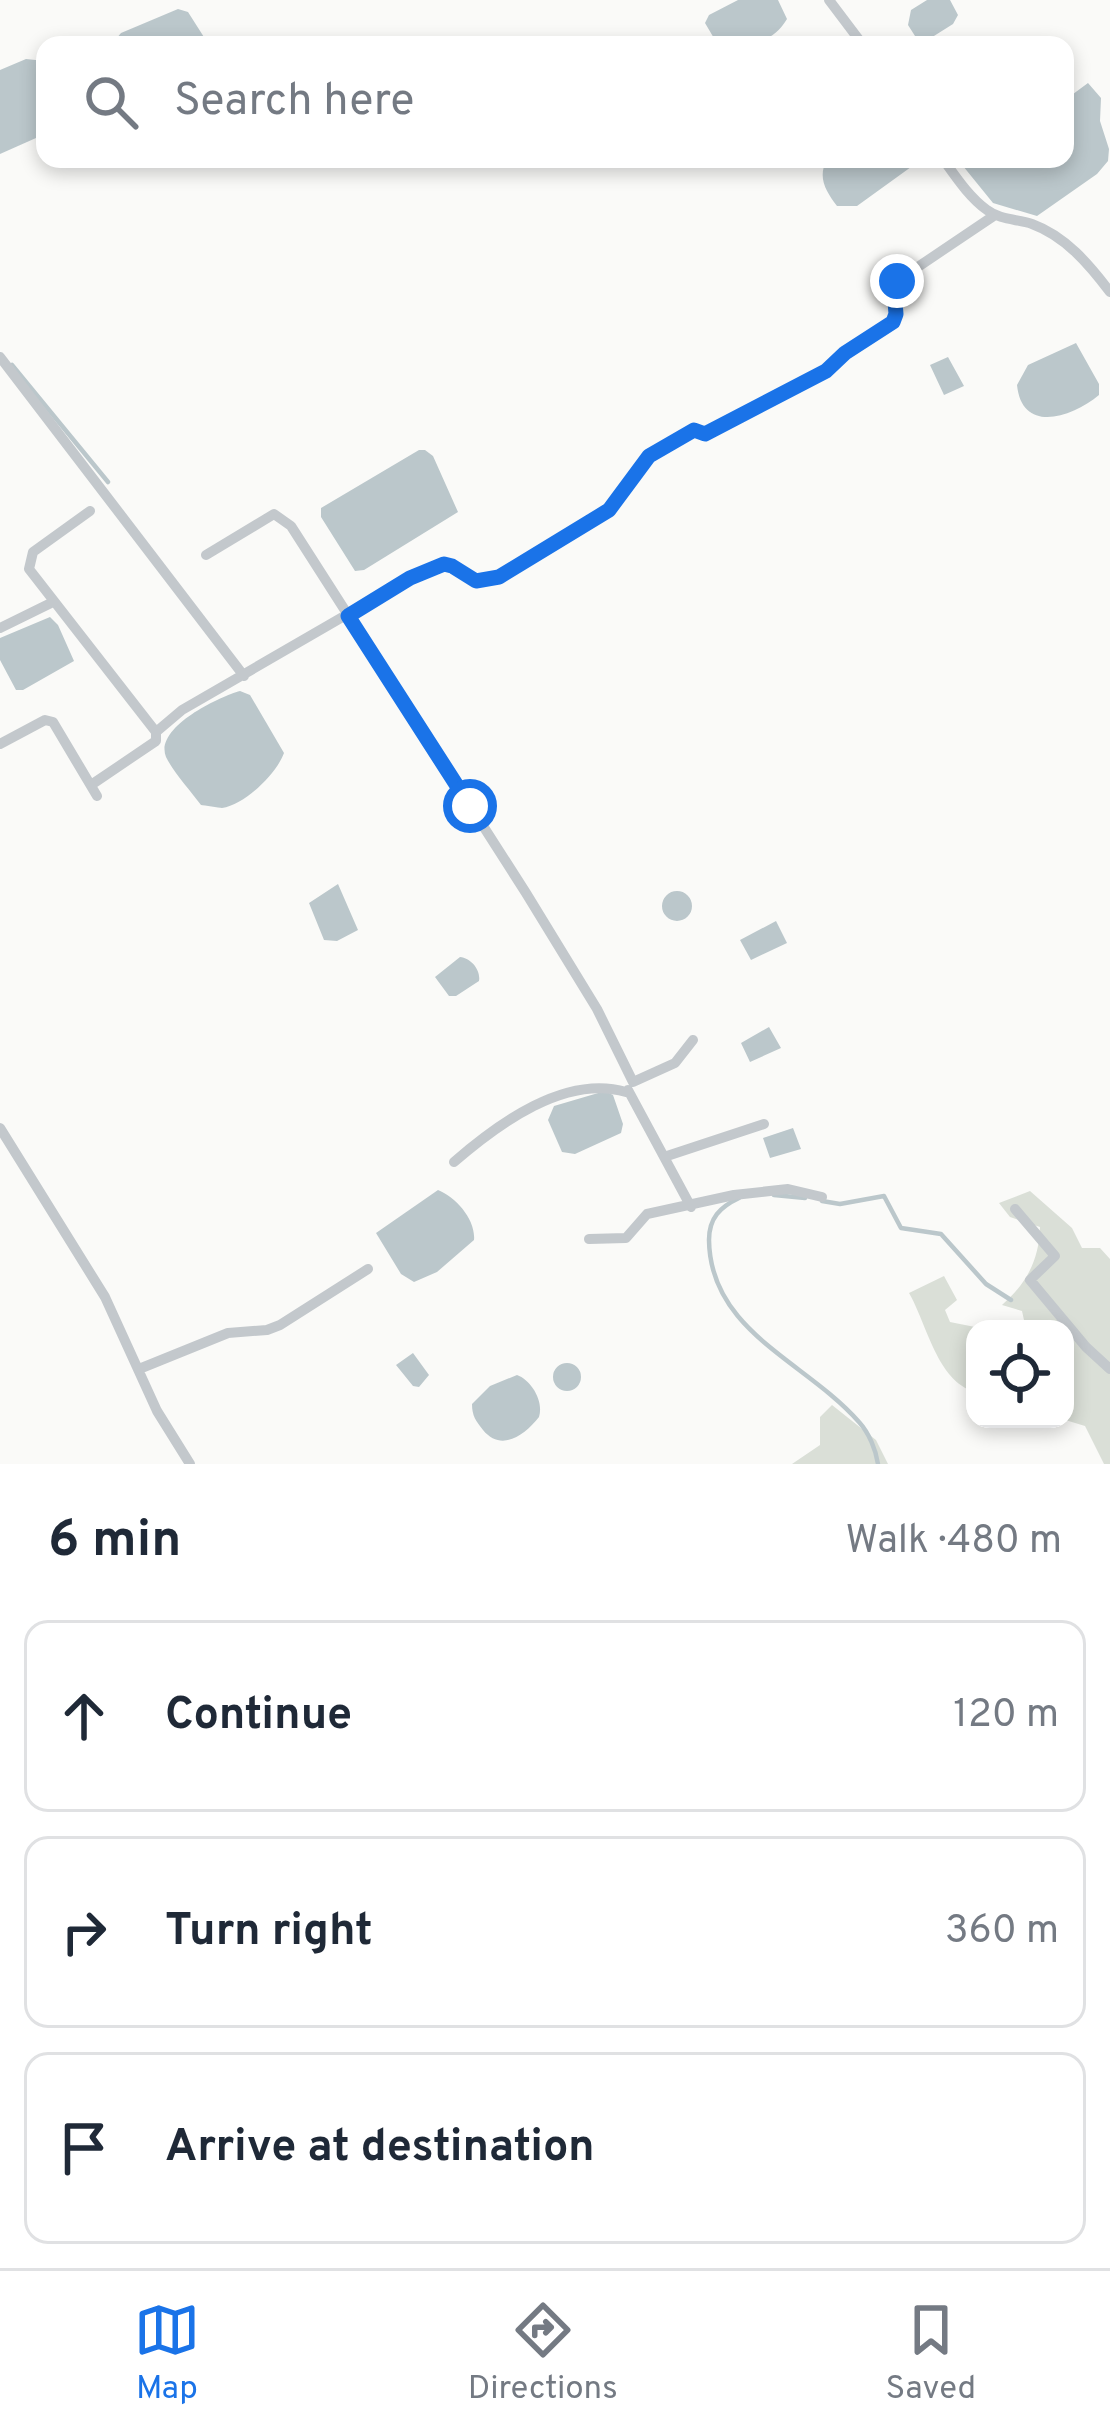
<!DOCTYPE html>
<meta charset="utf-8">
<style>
body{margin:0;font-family:Overpass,sans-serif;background:#f2f2f3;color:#1f2937}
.controls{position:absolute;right:36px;bottom:36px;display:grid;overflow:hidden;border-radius:24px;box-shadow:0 6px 18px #0003}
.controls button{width:108px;height:108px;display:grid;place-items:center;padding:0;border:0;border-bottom:3px solid #e0e1e3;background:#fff;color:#1f2937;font:60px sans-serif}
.stop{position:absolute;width:36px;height:36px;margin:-27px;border:9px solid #1a73e8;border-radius:50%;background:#fff}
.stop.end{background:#1a73e8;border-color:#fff;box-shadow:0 3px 12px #0008}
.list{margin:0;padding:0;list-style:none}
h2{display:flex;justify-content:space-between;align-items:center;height:156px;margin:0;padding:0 48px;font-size:51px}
h2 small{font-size:39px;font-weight:400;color:#747a83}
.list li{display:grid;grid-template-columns:78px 1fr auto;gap:36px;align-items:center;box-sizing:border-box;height:192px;margin:0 24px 24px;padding:0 24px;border:3px solid #e0e1e3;border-radius:24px}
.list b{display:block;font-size:45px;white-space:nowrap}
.list em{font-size:39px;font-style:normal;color:#747a83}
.icon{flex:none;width:66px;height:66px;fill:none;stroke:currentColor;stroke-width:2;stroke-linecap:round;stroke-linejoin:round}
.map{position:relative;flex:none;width:1110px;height:1464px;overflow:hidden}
.search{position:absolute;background:#fff;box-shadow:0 6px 18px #0003;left:36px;right:36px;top:36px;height:132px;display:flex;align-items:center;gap:30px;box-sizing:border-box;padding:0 42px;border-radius:24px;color:#747a83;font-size:45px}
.sheet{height:804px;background:#fff}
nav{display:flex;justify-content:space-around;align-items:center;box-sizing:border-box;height:168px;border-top:3px solid #e0e1e3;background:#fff;font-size:33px;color:#747a83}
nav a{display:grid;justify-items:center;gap:6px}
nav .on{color:#1a73e8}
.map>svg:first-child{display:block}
</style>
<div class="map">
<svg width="1110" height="1464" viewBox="0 0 1110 1464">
<rect width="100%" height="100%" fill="#fafaf8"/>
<path fill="#dadfd7" d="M 1030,1191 L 1072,1228 L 1082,1248 L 1100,1248 L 1110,1259 L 1110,1464 L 1104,1464 L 1085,1426 L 1062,1419 L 1065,1329 L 1026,1329 L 1022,1311 L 1002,1305 C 1027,1283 1039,1260 1040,1227 L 1010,1217 L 999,1203 Z
M 944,1276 L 957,1300 L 945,1310 L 950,1322 L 985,1329 L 975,1329 L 975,1392 C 937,1381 927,1324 909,1293 Z
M 832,1405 L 876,1440 L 888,1464 L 792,1464 L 820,1445 L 820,1417 Z"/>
<path fill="#bbc7cb" d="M 738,0 L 778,0 L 787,19 C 771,46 746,45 718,45 L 705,23 L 709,15 Z
M 927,0 L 950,0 L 958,15 L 953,24 L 926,41 L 915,36 L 908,25 L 911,10 Z
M 178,9 L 188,12 L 209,45 L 111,45 L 121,33 Z
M 26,59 L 45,61 L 45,134 L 0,154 L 0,70 Z
M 1088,83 L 1101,98 L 1100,121 L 1109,149 L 1108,161 L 1097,174 L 1037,216 L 993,203 L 963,166 L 975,159 L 1065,159 L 1065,100 Z
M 827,159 L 908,159 L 911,167 L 857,206 L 837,206 C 826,191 817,178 827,159 Z
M 1076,343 L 1099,384 L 1099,395 C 1071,418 1022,434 1017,385 L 1028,365 Z
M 948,357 L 964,386 L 944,395 L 930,365 Z
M 419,450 L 425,450 L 433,456 L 458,512 L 364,570 L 355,571 L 321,517 L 321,508 Z
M 50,617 L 58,625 L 74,661 L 23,690 L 16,690 L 0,660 L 0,638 Z
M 240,691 L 250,695 L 284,753 C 277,773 245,805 222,808 C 219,808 204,805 201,805 C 190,790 174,773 166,757 C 154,728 218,697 240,691 Z
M 338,884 L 358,930 L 337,941 L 324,940 L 309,903 Z
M662 906a15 15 0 1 1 30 0a15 15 0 1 1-30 0Z
M 776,921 L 787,943 L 751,960 L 740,940 Z
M 460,957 C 471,958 481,970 479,981 L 456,996 L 449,996 L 435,977 Z
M 769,1027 L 781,1048 L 750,1062 L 741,1043 Z
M 605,1091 L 613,1095 L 623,1124 L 621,1133 L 575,1154 L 562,1152 L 548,1120 L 554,1106 Z
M 793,1128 L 801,1149 L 770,1158 L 763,1138 Z
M 438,1190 C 456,1197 476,1220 474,1240 L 437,1272 L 414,1282 L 401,1274 L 376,1233 Z
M 413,1353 L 429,1375 L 419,1387 L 413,1386 L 396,1365 Z
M553 1377a14 14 0 1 1 28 0a14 14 0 1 1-28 0Z
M 517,1375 C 531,1380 544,1401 539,1417 C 524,1436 501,1452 483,1430 C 476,1421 472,1416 472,1404 L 490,1386 Z"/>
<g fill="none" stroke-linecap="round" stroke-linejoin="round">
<path stroke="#bbc7cb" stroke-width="4.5" d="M 12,365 L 108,482
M 774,1195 L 805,1198
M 739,1198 C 720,1207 709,1218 709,1240 C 710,1332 807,1362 859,1422 C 869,1433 876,1450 878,1464
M 822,1201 L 840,1204 L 884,1196 L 901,1228 L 941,1234 L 986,1284 L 1011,1300"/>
<path stroke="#c3c8cc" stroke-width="10" d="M 829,0 L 863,45
M 943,159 C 956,177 969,197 987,210 C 1000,220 1017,219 1032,224 C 1065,236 1089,264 1110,292
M 0,357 L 244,676
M 90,511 L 33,552 L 29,569 L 156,732
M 206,555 L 274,514 L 291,526 L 526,893 L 597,1009 L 633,1082 L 675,1063 L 693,1040
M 0,628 L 53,602
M 0,744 L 45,720 L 53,722 L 97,796
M 91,785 L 156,741 L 156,732 L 182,710 L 410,578 L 444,564 L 475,581 L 499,577 L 609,510 L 649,456 L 694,430 L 705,434 L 826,371 L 845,353 L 893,322 L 896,314 L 894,289 L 897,281 L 995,215
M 628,1090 L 691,1207
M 0,1128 L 105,1297 L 157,1411 L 190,1464
M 664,1157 L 764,1124
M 454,1162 C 498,1124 565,1074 626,1092
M 1015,1209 L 1055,1256 L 1030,1280 L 1086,1347 L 1110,1369
M 589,1239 L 626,1238 L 647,1214 L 734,1195 L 788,1189 L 822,1197
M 139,1369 L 228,1333 L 267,1330 L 280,1325 L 368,1269"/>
</g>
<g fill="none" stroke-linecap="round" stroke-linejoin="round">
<path stroke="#1a73e8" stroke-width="15" d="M 470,806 L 348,616 L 410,578 L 444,564 L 452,566 L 476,581 L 499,577 L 609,510 L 649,456 L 694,430 L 705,434 L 826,371 L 845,353 L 893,322 L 896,314 L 894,290 L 897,281"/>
</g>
</svg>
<div class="controls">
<button><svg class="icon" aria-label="locate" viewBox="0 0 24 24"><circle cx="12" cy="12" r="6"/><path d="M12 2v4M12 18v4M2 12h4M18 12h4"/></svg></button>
</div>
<div class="stop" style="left:470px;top:806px"></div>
<div class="stop end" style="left:897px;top:281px"></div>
<div class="search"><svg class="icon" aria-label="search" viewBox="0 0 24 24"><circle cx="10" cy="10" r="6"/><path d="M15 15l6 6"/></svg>Search here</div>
</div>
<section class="sheet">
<h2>6 min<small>Walk · 480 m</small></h2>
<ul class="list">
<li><svg class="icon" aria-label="ahead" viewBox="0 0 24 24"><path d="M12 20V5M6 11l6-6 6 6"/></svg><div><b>Continue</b></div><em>120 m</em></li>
<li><svg class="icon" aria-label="right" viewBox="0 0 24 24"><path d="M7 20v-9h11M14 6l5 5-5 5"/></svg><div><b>Turn right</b></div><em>360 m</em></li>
<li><svg class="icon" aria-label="arrive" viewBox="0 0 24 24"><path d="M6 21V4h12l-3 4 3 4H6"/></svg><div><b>Arrive at destination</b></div></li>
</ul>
</section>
<nav>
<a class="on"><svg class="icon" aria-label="map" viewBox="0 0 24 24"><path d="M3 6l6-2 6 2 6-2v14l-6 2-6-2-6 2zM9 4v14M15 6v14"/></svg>Map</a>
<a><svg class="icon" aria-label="directions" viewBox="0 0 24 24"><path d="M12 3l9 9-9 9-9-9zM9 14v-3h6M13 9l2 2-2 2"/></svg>Directions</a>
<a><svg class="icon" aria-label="saved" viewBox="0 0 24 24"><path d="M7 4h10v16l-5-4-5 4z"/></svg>Saved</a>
</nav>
